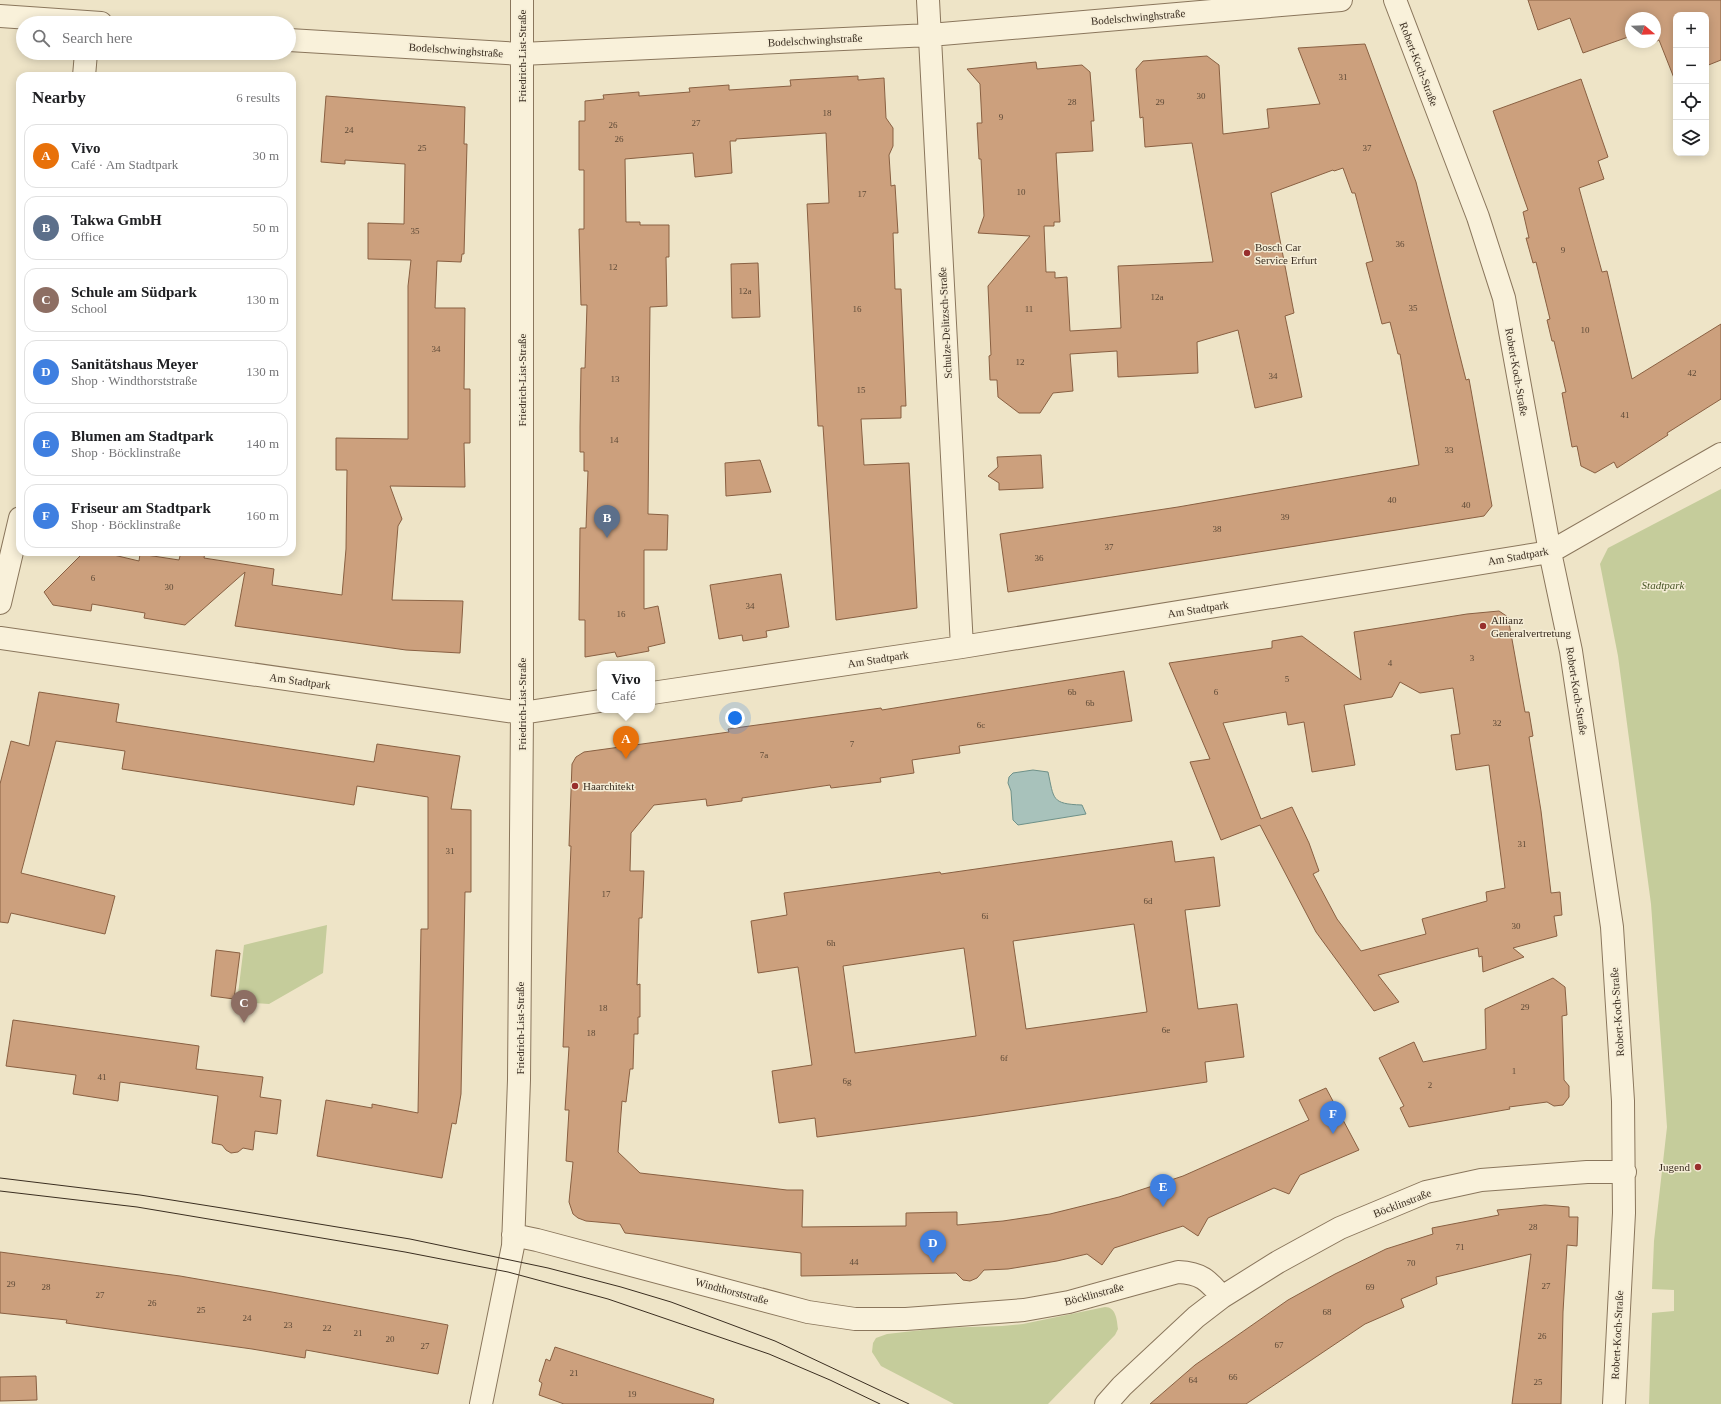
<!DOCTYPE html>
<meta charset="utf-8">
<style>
body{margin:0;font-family:"Times New Roman",serif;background:#f2f2f2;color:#202124}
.controls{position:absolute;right:12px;top:12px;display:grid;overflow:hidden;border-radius:8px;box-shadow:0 2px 10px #0003}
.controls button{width:36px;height:36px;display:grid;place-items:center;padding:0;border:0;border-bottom:1px solid #e0e0e0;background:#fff;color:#202124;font:20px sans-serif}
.compass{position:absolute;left:1625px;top:12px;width:36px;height:36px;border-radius:50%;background:#fff;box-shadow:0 2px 10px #0003;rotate:109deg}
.you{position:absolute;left:735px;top:718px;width:14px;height:14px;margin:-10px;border:3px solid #fff;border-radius:50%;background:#1a73e8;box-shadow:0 0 0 6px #1a73e833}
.badge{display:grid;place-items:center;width:26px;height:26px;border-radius:50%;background:#982f2d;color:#fff;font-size:13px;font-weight:700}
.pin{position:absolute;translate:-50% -33px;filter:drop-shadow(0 1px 2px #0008)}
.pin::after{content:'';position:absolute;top:21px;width:14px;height:12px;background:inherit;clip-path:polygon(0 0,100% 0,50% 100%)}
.popup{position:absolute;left:597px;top:661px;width:58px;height:52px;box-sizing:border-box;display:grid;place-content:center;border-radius:8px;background:#fff;filter:drop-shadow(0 1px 3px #0005);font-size:13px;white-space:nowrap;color:#757577}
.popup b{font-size:15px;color:#202124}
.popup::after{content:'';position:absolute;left:50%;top:100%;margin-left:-8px;border:8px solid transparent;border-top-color:#fff}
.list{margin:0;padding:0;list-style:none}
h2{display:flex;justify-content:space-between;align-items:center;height:52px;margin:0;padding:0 16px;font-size:17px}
h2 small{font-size:13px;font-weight:400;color:#757577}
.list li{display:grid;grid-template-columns:26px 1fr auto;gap:12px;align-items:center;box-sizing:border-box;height:64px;margin:0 8px 8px;padding:0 8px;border:1px solid #e0e0e0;border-radius:12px}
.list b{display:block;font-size:15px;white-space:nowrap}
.list p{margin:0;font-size:13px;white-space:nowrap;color:#757577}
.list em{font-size:13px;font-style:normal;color:#757577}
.icon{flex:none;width:22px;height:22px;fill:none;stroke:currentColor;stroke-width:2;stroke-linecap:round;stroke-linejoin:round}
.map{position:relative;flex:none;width:1721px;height:1404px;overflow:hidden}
.search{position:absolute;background:#fff;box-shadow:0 2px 10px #0003;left:16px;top:16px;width:280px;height:44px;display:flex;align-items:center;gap:10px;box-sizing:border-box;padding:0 14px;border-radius:22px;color:#757577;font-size:15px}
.panel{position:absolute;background:#fff;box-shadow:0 2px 10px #0003;left:16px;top:72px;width:280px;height:484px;border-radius:12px}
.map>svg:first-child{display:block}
</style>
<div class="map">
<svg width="1721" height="1404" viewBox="0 0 1721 1404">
<rect width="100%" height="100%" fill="#eee4c7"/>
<path fill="#c5cc9b" d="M 1721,489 L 1721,1404 L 1649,1404 L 1652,1313 L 1674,1311 L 1674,1290 L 1652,1289 L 1654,1241 L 1667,1127 L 1651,904 L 1618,656 L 1600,564 L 1608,548 Z
M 327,925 L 323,973 L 269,1004 L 237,1002 L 244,945 Z
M 1105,1307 C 1116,1307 1117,1320 1118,1329 L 1115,1335 L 1048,1404 L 954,1404 L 881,1366 L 872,1352 L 873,1343 L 876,1338 L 887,1334 L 940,1328 L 1002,1326 L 1023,1324 Z"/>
<path fill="#a8c2bb" stroke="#6e9189" d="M 1033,770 L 1048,772 C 1054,799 1051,804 1082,805 L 1086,814 L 1018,825 L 1013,820 L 1011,791 L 1008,783 L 1009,777 L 1013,773 Z"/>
<path fill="#cca07d" stroke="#896042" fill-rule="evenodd" d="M 1528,0 L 1721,0 L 1721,60 L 1706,66 L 1706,15 L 1676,15 L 1676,77 L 1674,78 L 1659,40 L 1655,42 L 1655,18 L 1631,18 L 1631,36 L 1583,53 L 1570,18 L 1538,30 Z
M 1365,44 L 1416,182 L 1466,380 L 1469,379 L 1492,506 L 1484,516 L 1008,592 L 1000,534 L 1178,507 L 1419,465 L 1400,354 L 1398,354 L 1390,322 L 1382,324 L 1366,263 L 1373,261 L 1355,193 L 1352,193 L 1343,168 L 1334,171 L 1333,170 L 1271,193 L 1294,313 L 1285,316 L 1302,397 L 1255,408 L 1238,330 L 1197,342 L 1198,373 L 1118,377 L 1117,351 L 1070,354 L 1073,391 L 1053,393 L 1040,413 L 1019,413 L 998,397 L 997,380 L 990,380 L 989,356 L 991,355 L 988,286 L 1030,236 L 978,233 L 984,216 L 981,159 L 979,159 L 977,123 L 982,123 L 980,84 L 967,69 L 1036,62 L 1037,69 L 1082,65 L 1090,72 L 1094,121 L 1091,121 L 1093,151 L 1056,153 L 1060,222 L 1054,222 L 1054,226 L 1044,226 L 1046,272 L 1055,272 L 1055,278 L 1067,277 L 1070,331 L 1121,328 L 1118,266 L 1213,262 L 1192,143 L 1145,147 L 1143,117 L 1140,118 L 1136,69 L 1143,61 L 1207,56 L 1219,65 L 1223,134 L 1269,128 L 1267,109 L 1320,104 L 1298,48 Z
M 858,76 L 858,80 L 884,78 L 886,118 L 893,128 L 893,146 L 889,155 L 891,186 L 895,185 L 898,233 L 893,233 L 895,289 L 901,289 L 906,406 L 901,406 L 901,418 L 861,419 L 864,465 L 909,463 L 917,608 L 836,620 L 823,426 L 818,426 L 807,204 L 829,203 L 826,133 L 736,139 L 736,141 L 730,141 L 732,173 L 695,177 L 693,153 L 625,159 L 626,222 L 640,222 L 640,225 L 669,225 L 669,257 L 666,257 L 667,306 L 650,307 L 648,514 L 668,515 L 667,550 L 644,550 L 644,609 L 658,606 L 665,643 L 648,647 L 649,651 L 617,657 L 615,652 L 585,657 L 585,620 L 579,620 L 580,528 L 586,528 L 588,471 L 584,471 L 584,452 L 580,452 L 580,427 L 581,368 L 585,368 L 587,305 L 581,305 L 579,229 L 584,229 L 584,170 L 579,170 L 579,121 L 585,121 L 585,101 L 604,99 L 603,95 L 639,92 L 639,96 L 690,92 L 689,88 L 729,85 L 729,90 L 791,86 L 790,80 Z
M 1581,79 L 1608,157 L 1598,161 L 1604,179 L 1579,188 L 1602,272 L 1607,271 L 1632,379 L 1721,324 L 1721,399 L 1667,433 L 1668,435 L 1617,468 L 1614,462 L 1595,473 L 1581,466 L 1577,446 L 1572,447 L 1562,393 L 1566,392 L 1554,341 L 1552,341 L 1547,320 L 1550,319 L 1536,262 L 1533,263 L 1526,238 L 1529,238 L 1523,212 L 1528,210 L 1493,111 Z
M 326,96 L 465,107 L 464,144 L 467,144 L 464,254 L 462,254 L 461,262 L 437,261 L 435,308 L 465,308 L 464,389 L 470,389 L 470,443 L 464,443 L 465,487 L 390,486 L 402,519 L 398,526 L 392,600 L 463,601 L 460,653 L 406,650 L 235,626 L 245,572 L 185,625 L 144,618 L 145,613 L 92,604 L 91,611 L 53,605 L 44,592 L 84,552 L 101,552 L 139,561 L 140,554 L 179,560 L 181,552 L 205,552 L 204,558 L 274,569 L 272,585 L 342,595 L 346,549 L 347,470 L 336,470 L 336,438 L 408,439 L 408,286 L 411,260 L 368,259 L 368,223 L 404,224 L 405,164 L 345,160 L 345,164 L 321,162 Z
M 758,263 L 760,317 L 732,318 L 731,264 Z
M 1041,455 L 1043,488 L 999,490 L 999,483 L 988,476 L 998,467 L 997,457 Z
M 760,460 L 771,492 L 726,496 L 725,463 Z
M 781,574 L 789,627 L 766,631 L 767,637 L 743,641 L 742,635 L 719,639 L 710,585 Z
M 1499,611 L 1508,617 L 1525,712 L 1529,712 L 1533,736 L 1529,737 L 1541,811 L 1551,893 L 1560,892 L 1562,915 L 1554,916 L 1557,936 L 1513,948 L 1524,957 L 1483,972 L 1482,956 L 1479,957 L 1478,948 L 1378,975 L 1399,1002 L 1374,1011 L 1316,932 L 1260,825 L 1221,840 L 1190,762 L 1210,759 L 1169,663 L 1272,648 L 1272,641 L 1302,636 L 1361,680 L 1354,632 L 1467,614 ZM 1400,682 L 1420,693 L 1453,688 L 1460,734 L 1451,735 L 1456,770 L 1489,765 L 1505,888 L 1486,892 L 1487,901 L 1422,919 L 1426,934 L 1361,951 L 1337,919 L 1313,874 L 1319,871 L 1309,843 L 1292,807 L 1261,819 L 1223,723 L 1286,712 L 1288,725 L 1304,722 L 1312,772 L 1355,765 L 1344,705 L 1392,697 Z
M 1124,671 L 1132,721 L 959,746 L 960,753 L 912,760 L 914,773 L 880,778 L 881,782 L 831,788 L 830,785 L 742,798 L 742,801 L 707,806 L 706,799 L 654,805 L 631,833 L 630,871 L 644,871 L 642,918 L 639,918 L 637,985 L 640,984 L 640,1017 L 638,1017 L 638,1034 L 634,1034 L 633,1069 L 630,1069 L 626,1102 L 622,1101 L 618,1152 L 640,1173 L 787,1190 L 803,1190 L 802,1227 L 906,1226 L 906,1213 L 957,1212 L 957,1225 L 1003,1221 L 1050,1214 L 1119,1197 L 1183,1176 L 1309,1120 L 1299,1100 L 1326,1088 L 1359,1150 L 1300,1175 L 1289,1194 L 1274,1188 L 1208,1218 L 1198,1236 L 1183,1226 L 1114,1248 L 1102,1265 L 1087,1254 L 1057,1261 L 1008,1269 L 984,1270 L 977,1278 L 970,1281 L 963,1280 L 956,1273 L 801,1276 L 801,1253 L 625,1233 L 620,1224 L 586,1221 L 578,1218 L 573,1214 L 569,1202 L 573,1162 L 566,1161 L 569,1110 L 565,1110 L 569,1047 L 563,1047 L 571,846 L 569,846 L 572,764 L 576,757 L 584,752 L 729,732 L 728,729 L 881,708 L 882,710 Z
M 39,692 L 119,704 L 116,722 L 374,762 L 377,744 L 460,756 L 451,809 L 471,810 L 471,892 L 465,892 L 461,1094 L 456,1124 L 452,1123 L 442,1178 L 317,1156 L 326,1100 L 372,1108 L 372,1104 L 418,1113 L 421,929 L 428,929 L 428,797 L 357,786 L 354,805 L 122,769 L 125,751 L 56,741 L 21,873 L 115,896 L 105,934 L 11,913 L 8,923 L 0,922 L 0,784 L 11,741 L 29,746 Z
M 1172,841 L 1175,862 L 1214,857 L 1220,906 L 1185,910 L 1198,1009 L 1237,1004 L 1244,1057 L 1205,1062 L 1207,1082 L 976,1116 L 817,1137 L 815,1118 L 779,1123 L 772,1071 L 812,1065 L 798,967 L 758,973 L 751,921 L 787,915 L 784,893 L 940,872 L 941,874 ZM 1134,924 L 1147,1012 L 1026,1029 L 1013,941 ZM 964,948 L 976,1036 L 855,1053 L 843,966 Z
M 216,950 L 240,953 L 234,999 L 211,996 Z
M 1553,978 L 1565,987 L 1567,1015 L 1562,1016 L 1564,1080 L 1569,1086 L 1569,1097 L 1563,1105 L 1554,1106 L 1547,1102 L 1509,1107 L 1510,1109 L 1409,1127 L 1400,1108 L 1404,1106 L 1379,1058 L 1414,1042 L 1423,1062 L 1486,1049 L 1485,1009 Z
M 13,1020 L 199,1046 L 196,1069 L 263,1077 L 260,1097 L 281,1100 L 277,1134 L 255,1131 L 253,1150 L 243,1148 L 238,1152 L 231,1153 L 226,1150 L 222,1145 L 212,1143 L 218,1096 L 120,1082 L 118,1101 L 73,1094 L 76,1075 L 6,1066 Z
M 1545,1205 L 1569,1207 L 1569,1217 L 1578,1217 L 1577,1246 L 1567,1245 L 1563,1312 L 1561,1404 L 1512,1404 L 1531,1254 L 1436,1277 L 1437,1284 L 1401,1299 L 1404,1307 L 1365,1324 L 1246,1404 L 1150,1404 L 1195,1365 L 1288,1300 L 1335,1274 L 1386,1249 L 1433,1234 L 1432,1228 L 1499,1215 L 1497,1210 Z
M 0,1252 L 180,1276 L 272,1292 L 448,1325 L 438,1374 L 306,1350 L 305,1358 L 252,1349 L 66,1323 L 67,1320 L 0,1313 Z
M 555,1347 L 714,1399 L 713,1404 L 564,1404 L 539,1395 L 542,1383 L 539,1381 L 546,1359 L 550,1361 Z
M 36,1376 L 37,1400 L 0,1401 L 0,1377 Z"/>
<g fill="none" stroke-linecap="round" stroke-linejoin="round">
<defs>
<path id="minor" d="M 928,0 L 962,647
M 1395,0 L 1478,217 L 1504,298 L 1550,552 L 1571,651 L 1612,927 L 1623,1101 L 1624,1213 L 1614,1404
M 0,16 L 101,23
M 289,40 L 521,54 L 930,35 L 1341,0
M 84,76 L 86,53
M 0,603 L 20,518
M 0,638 L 522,713 L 600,701
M 652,693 L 962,647 L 1550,552 L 1721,454
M 513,1235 L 537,1240 L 808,1312 L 855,1319 L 906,1319 L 1024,1310 L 1069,1302 L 1178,1272 C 1201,1273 1208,1280 1222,1297
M 481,1404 L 513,1246 L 519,1080 L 522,713 L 522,0
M 1106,1404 L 1122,1386 L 1196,1317 L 1222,1297 L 1278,1262 L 1340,1228 L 1426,1192 L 1481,1180 L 1587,1172 L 1625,1172"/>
</defs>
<use href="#minor" stroke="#8a765c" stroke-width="24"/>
<use href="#minor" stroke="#f9f1da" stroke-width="22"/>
<path stroke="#3a2d20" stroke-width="1" d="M 0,1178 L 140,1195 L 222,1208 L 410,1239 L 548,1268 L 621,1287 L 671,1302 L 775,1341 L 909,1404
M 0,1191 L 137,1207 L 405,1252 L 508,1272 L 608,1299 L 769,1354 L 830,1380 L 880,1404"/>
</g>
<g fill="#982f2d" stroke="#f5edd6" stroke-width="1.5">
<circle cx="1247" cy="253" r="4"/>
<circle cx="1483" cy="626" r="4"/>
<circle cx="575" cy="786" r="4"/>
<circle cx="1698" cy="1167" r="4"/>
</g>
<g text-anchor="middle" stroke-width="3" stroke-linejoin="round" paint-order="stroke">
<g font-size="9" fill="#5e4a37">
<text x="1343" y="80">31</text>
<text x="1201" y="99">30</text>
<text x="1072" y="105">28</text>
<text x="1160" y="105">29</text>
<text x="827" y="116">18</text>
<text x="1001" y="120">9</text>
<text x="696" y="126">27</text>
<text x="613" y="128">26</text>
<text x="349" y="133">24</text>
<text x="619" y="142">26</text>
<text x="422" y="151">25</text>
<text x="1367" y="151">37</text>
<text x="1021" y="195">10</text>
<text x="862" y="197">17</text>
<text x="415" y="234">35</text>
<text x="1400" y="247">36</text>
<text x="1563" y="253">9</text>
<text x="613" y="270">12</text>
<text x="745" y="294">12a</text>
<text x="1157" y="300">12a</text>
<text x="1413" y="311">35</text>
<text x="857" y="312">16</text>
<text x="1029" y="312">11</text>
<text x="1585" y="333">10</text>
<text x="436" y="352">34</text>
<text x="1020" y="365">12</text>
<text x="1692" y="376">42</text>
<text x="1273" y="379">34</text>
<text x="615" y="382">13</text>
<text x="861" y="393">15</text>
<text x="1625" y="418">41</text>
<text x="614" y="443">14</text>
<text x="1449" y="453">33</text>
<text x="1392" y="503">40</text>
<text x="1466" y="508">40</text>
<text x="1285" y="520">39</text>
<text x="1217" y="532">38</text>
<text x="1109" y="550">37</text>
<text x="1039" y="561">36</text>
<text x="93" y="581">6</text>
<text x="169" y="590">30</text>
<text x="750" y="609">34</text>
<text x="621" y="617">16</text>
<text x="1472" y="661">3</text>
<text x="1390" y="666">4</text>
<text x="1287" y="682">5</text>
<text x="1072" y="695">6b</text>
<text x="1216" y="695">6</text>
<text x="1090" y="706">6b</text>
<text x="1497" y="726">32</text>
<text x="981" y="728">6c</text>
<text x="852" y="747">7</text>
<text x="764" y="758">7a</text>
<text x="1522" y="847">31</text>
<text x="450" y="854">31</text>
<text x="606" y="897">17</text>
<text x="1148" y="904">6d</text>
<text x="985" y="919">6i</text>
<text x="1516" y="929">30</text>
<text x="831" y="946">6h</text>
<text x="1525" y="1010">29</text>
<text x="603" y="1011">18</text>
<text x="1166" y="1033">6e</text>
<text x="591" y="1036">18</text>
<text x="1004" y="1061">6f</text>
<text x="1514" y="1074">1</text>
<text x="102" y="1080">41</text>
<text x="847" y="1084">6g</text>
<text x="1430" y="1088">2</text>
<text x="1533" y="1230">28</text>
<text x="1460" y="1250">71</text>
<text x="854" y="1265">44</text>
<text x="1411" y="1266">70</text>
<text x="11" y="1287">29</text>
<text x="1546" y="1289">27</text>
<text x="46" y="1290">28</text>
<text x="1370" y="1290">69</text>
<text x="100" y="1298">27</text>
<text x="152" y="1306">26</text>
<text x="201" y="1313">25</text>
<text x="1327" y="1315">68</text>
<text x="247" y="1321">24</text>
<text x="288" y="1328">23</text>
<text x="327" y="1331">22</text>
<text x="358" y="1336">21</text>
<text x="1542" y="1339">26</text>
<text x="390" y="1342">20</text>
<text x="1279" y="1348">67</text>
<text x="425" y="1349">27</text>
<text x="574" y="1376">21</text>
<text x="1233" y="1380">66</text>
<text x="1193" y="1383">64</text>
<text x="1538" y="1385">25</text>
<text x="632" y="1397">19</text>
</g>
<g font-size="11" fill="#3a2d20" stroke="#f5edd6">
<text transform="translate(1138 17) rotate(-5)" y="4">Bodelschwinghstraße</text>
<text transform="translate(815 40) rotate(-3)" y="4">Bodelschwinghstraße</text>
<text transform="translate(456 50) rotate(4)" y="4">Bodelschwinghstraße</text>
<text transform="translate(522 56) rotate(-90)" y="4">Friedrich-List-Straße</text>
<text transform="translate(1419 64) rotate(69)" y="4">Robert-Koch-Straße</text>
<text transform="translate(945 323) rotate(-93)" y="4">Schulze-Delitzsch-Straße</text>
<text transform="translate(1517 372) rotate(80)" y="4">Robert-Koch-Straße</text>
<text transform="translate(522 380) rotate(-90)" y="4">Friedrich-List-Straße</text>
<text transform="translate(1518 556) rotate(-10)" y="4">Am Stadtpark</text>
<text transform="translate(1198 609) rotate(-9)" y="4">Am Stadtpark</text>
<text transform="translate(878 659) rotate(-9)" y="4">Am Stadtpark</text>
<text transform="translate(300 681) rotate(8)" y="4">Am Stadtpark</text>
<text transform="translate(1577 691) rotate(81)" y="4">Robert-Koch-Straße</text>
<text transform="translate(522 704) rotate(-90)" y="4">Friedrich-List-Straße</text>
<text transform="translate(1617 1012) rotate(-94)" y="4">Robert-Koch-Straße</text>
<text transform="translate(520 1028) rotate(-90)" y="4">Friedrich-List-Straße</text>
<text transform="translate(1402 1203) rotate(-21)" y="4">Böcklinstraße</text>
<text transform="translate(732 1291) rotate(15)" y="4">Windthorststraße</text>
<text transform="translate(1094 1294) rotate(-15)" y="4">Böcklinstraße</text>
<text transform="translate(1617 1335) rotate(-87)" y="4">Robert-Koch-Straße</text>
</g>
<g font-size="11" fill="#3a2d20" stroke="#f5edd6" text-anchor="start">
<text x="1255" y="251">Bosch Car<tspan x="1255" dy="13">Service Erfurt</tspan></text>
<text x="1491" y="624">Allianz<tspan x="1491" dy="13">Generalvertretung</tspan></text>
<text x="583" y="790">Haarchitekt</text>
<text x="1690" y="1171" text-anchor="end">Jugend</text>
</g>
<g font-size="11" font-style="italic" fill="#495627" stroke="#f5edd6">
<text x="1663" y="589">Stadtpark</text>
</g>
</g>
</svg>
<div class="controls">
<button>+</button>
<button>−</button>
<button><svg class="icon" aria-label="locate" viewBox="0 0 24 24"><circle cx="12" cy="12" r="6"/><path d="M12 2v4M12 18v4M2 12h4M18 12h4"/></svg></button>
<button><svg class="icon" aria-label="layers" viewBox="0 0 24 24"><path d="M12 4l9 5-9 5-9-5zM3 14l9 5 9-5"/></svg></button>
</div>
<svg class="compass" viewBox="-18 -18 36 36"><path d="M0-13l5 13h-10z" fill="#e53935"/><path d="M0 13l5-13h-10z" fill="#757577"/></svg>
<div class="you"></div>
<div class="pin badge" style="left:626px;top:759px;background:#e8710a">A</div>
<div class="popup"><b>Vivo</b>Café</div>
<div class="pin badge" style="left:607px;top:538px;background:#5c6f8a">B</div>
<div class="pin badge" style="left:244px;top:1023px;background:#8d6e63">C</div>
<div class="pin badge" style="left:933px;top:1263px;background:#3f7fe0">D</div>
<div class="pin badge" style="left:1163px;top:1207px;background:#3f7fe0">E</div>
<div class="pin badge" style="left:1333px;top:1134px;background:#3f7fe0">F</div>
<div class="search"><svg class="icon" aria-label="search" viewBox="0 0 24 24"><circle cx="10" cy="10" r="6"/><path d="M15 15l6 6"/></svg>Search here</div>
<section class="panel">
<h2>Nearby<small>6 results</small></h2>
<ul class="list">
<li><span class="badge" style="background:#e8710a">A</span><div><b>Vivo</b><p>Café · Am Stadtpark</p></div><em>30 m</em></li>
<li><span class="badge" style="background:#5c6f8a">B</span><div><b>Takwa GmbH</b><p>Office</p></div><em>50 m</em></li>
<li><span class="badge" style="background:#8d6e63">C</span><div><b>Schule am Südpark</b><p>School</p></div><em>130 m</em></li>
<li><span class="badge" style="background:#3f7fe0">D</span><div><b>Sanitätshaus Meyer</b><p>Shop · Windthorststraße</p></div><em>130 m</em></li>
<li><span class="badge" style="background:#3f7fe0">E</span><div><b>Blumen am Stadtpark</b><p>Shop · Böcklinstraße</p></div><em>140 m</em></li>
<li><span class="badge" style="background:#3f7fe0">F</span><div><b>Friseur am Stadtpark</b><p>Shop · Böcklinstraße</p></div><em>160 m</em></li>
</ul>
</section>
</div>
